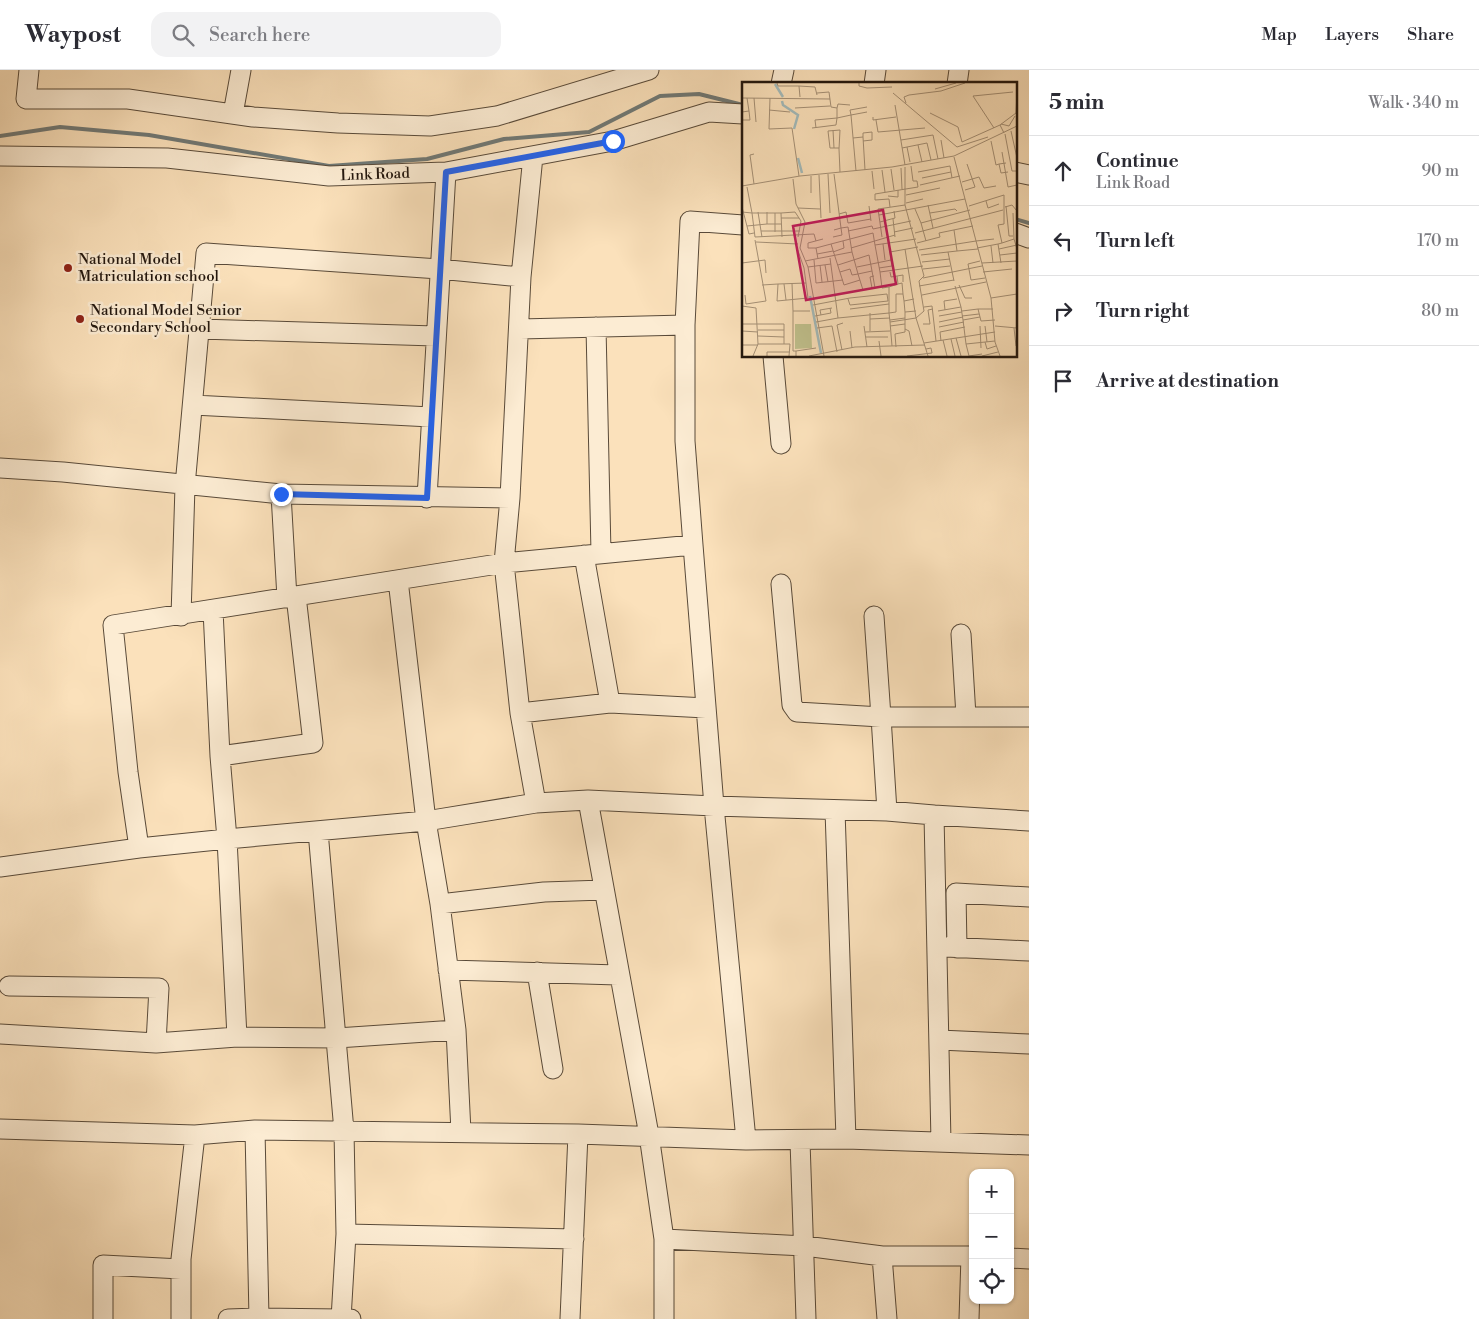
<!DOCTYPE html>
<meta charset="utf-8">
<style>
body{margin:0;font-family:"Libre Bodoni",serif;background:#f2f2f3;color:#2b2b33}
.controls{position:absolute;right:15px;bottom:15px;display:grid;overflow:hidden;border-radius:10px;box-shadow:0 1px 4px #0004}
.controls button{width:45px;height:45px;display:grid;place-items:center;padding:0;border:0;border-bottom:1px solid #e1e1e2;background:#fff;color:#2b2b33;font:25px sans-serif}
.stop{position:absolute;width:15px;height:15px;margin:-11px;border:4px solid #2563eb;border-radius:50%;background:#fff}
.stop.end{background:#2563eb;border-color:#fff;box-shadow:0 1px 5px #0008}
.list{margin:0;padding:0;list-style:none}
h2{display:flex;justify-content:space-between;align-items:center;height:65px;margin:0;padding:0 20px;font-size:21px}
h2 small{font-size:16px;font-weight:400;color:#7c7c81}
.list li{display:grid;grid-template-columns:32px 1fr auto;gap:15px;align-items:center;box-sizing:border-box;height:70px;padding:0 20px;border-top:1px solid #e1e1e2}
.list b{display:block;font-size:19px;white-space:nowrap}
.list p{margin:0;font-size:16px;white-space:nowrap;color:#7c7c81}
.list em{font-size:16px;font-style:normal;color:#7c7c81}
.icon{flex:none;width:28px;height:28px;fill:none;stroke:currentColor;stroke-width:2;stroke-linecap:round;stroke-linejoin:round}
.map{position:relative;flex:none;width:1029px;height:1249px;overflow:hidden}
header{display:flex;align-items:center;gap:30px;box-sizing:border-box;height:70px;padding:0 25px;background:#fff;border-bottom:1px solid #e1e1e2}
header strong{font-size:24px}
nav{display:flex;gap:28px;margin-inline-start:auto;font-size:18px}
.search{width:350px;height:45px;background:#f2f2f3;display:flex;align-items:center;gap:12px;box-sizing:border-box;padding:0 18px;border-radius:15px;color:#7c7c81;font-size:19px}
main{display:flex}
aside{flex:1;background:#fff}
.map>svg:first-child{display:block}
</style>
<header>
<strong>Waypost</strong>
<div class="search"><svg class="icon" aria-label="search" viewBox="0 0 24 24"><circle cx="10" cy="10" r="6"/><path d="M15 15l6 6"/></svg>Search here</div>
<nav><a>Map</a><a>Layers</a><a>Share</a></nav>
</header>
<main>
<div class="map">
<svg width="1029" height="1249" viewBox="0 0 1029 1249">
<rect width="100%" height="100%" fill="#fbe1bb"/>
<filter id="stains"><feTurbulence type="fractalNoise" baseFrequency=".004" numOctaves="4"/><feColorMatrix values="0 0 0 0 .2 0 0 0 0 .09 0 0 0 0 .02 0 0 0 .5 -.17"/></filter>
<radialGradient id="worn" r=".72"><stop offset=".6" stop-color="#630" stop-opacity="0"/><stop offset="1" stop-color="#630" stop-opacity=".3"/></radialGradient>
<g fill="none" stroke-linecap="round" stroke-linejoin="round">
<path stroke="#707976" stroke-width="4" d="M 0,66 L 60,57 L 149,65 L 329,96 L 427,89 L 504,69 L 589,62 L 660,26 L 699,24 L 743,35
M 1015,149 L 1029,153"/>
<defs>
<path id="minor" d="M 29,0 L 26,29 L 128,29 L 253,47 L 338,53 L 430,56 L 497,46 L 649,0
M 781,14 L 784,0
M 874,14 L 876,0
M 957,14 L 959,0
M 233,44 L 241,0
M 0,86 L 167,88 L 329,106 L 446,102 L 613,71 L 709,42 L 743,44
M 533,86 L 521,207 L 510,428 L 504,493 L 520,643 L 536,733 L 588,730 L 714,736 L 887,741 L 881,647 L 1029,647
M 1015,102 L 1029,105
M 1015,163 L 1029,168
M 685,255 L 690,151 L 743,155
M 596,257 L 601,483
M 200,259 L 435,266
M 520,259 L 685,255 L 685,371 L 693,475
M 773,286 L 781,374
M 193,335 L 431,347
M 0,398 L 63,402 L 281,424 L 510,428
M 281,424 L 287,528
M 427,428 L 446,102
M 584,485 L 610,633 L 706,638
M 781,514 L 792,635 L 797,642 L 881,647 L 874,546
M 213,540 L 220,686
M 181,546 L 185,416 L 206,183 L 439,199 L 521,207
M 961,564 L 966,646
M 520,643 L 610,633
M 588,730 L 649,1065 L 664,1169 L 664,1249
M 887,741 L 934,745
M 318,761 L 344,1061 L 346,1164 L 341,1249 L 351,1249
M 139,778 L 128,702 L 113,555 L 504,493 L 693,475 L 714,736 L 746,1070 L 578,1064 L 570,1249
M 0,797 L 139,778 L 227,769 L 220,686 L 313,673 L 296,526
M 440,834 L 544,822 L 604,820
M 946,877 L 1029,881
M 957,878 L 956,823 L 1029,827
M 448,900 L 618,905
M 537,902 L 553,999
M 9,916 L 159,918 L 156,973
M 456,960 L 461,1062
M 0,964 L 156,973 L 237,967 L 227,769 L 426,751 L 536,733
M 237,967 L 337,968 L 456,960 L 440,834 L 426,751 L 398,510
M 939,970 L 1029,974
M 0,1059 L 195,1065
M 255,1060 L 259,1248 L 341,1249
M 846,1069 L 1029,1075
M 746,1070 L 846,1069 L 835,740
M 800,1071 L 806,1249
M 941,1072 L 934,745 L 1029,751
M 346,1164 L 574,1169
M 664,1169 L 805,1176 L 882,1186 L 973,1186
M 882,1186 L 887,1249
M 1010,1188 L 1029,1189
M 103,1249 L 103,1195 L 181,1199
M 181,1249 L 181,1189 L 195,1065 L 255,1060 L 578,1064
M 228,1249 L 259,1248
M 969,1249 L 971,1186"/>
</defs>
<use href="#minor" stroke="#594a39" stroke-width="21"/>
<use href="#minor" stroke="#fcecd3" stroke-width="19"/>
</g>
<g fill="none" stroke-linecap="round" stroke-linejoin="round">
<path stroke="#2563eb" stroke-width="6" d="M 281,424 L 427,428 L 446,102 L 613,71"/>
</g>
<g fill="#8f2418" stroke="#fcecd3" stroke-width="2">
<circle cx="68" cy="198" r="5"/>
<circle cx="80" cy="249" r="5"/>
</g>
<g text-anchor="middle" stroke-width="5" stroke-linejoin="round" paint-order="stroke">
<g font-size="15" fill="#23170e" stroke="#fcecd3">
<text transform="translate(375 104) rotate(-2)" y="5">Link Road</text>
</g>
<g font-size="15" fill="#23170e" stroke="#fcecd3" text-anchor="start">
<text x="78" y="194">National Model<tspan x="78" dy="17">Matriculation school</tspan></text>
<text x="90" y="245">National Model Senior<tspan x="90" dy="17">Secondary School</tspan></text>
</g>
</g>
<g transform="translate(742 12)">
<rect width="275" height="275" fill="#fbe1bb"/>
<path d="M 53,242 L 69,242 L 70,266 L 53,267 Z" fill="#c1c28e"/>
<path fill="none" stroke="#a3bbbb" stroke-width="2.5" d="M 33,2 L 41,15M 40,19 L 41,23 L 56,33 L 52,47M 56,76 L 60,91M 68,214 L 79,271"/>
<path fill="none" stroke="#a59076" stroke-width="1" d="M 35,1 L 36,4 L 57,4 L 58,15M 117,1 L 117,4 L 125,6 L 150,5M 57,4 L 73,5 L 75,13M 193,7 L 214,1M 75,11 L 87,10 L 89,25 L 95,26 L 95,36 L 109,33 L 114,89M 151,11 L 215,65 L 246,55M 0,16 L 88,17M 12,16 L 14,40M 28,16 L 27,47 L 50,46 L 57,94M 164,21 L 162,15 L 167,13 L 199,9 L 223,1M 153,23 L 163,83M 53,26 L 88,24M 95,26 L 96,22 L 108,23M 27,28 L 48,30M 0,30 L 7,29 L 5,16M 125,30 L 109,33 L 108,28 L 125,25M 188,31 L 216,45 L 220,60 L 258,43M 131,35 L 131,38 L 154,35M 0,38 L 8,38 L 7,29M 134,38 L 136,50 L 183,46M 259,42 L 267,44 L 273,34M 70,46 L 94,43 L 95,36 L 73,38 L 74,46M 252,46 L 231,14 L 271,10M 91,48 L 92,66M 269,49 L 275,76M 262,51 L 258,43 L 274,31 L 275,10M 263,52 L 270,89 L 275,89M 121,55 L 121,51 L 130,50 L 130,58 L 121,59M 111,56 L 121,55 L 123,88M 159,58 L 191,53 L 196,77M 199,58 L 202,76M 249,59 L 254,83 L 257,82M 176,63 L 180,80M 165,65 L 168,80M 97,66 L 88,66 L 86,49 L 98,48 L 97,67M 160,66 L 185,61 L 189,78M 97,67 L 98,90M 260,70 L 266,105 L 275,103M 212,75 L 249,216 L 253,260 L 258,274M 264,81 L 257,82 L 259,91 L 266,90M 163,85 L 163,123 L 182,194 L 177,199 L 182,229 L 174,236 L 186,274M 159,86 L 160,107M 149,87 L 152,108M 140,88 L 143,110M 130,89 L 132,107M 176,90 L 208,84 L 210,96M 86,92 L 88,131M 77,93 L 79,136M 69,94 L 69,111M 180,96 L 209,90M 51,97 L 54,122 L 63,140 L 58,166 L 66,185 L 82,274M 220,100 L 237,95 L 242,106 L 254,104M 12,102 L 8,73 L 12,72M 178,103 L 218,94M 0,104 L 58,94 L 150,85 L 212,74 L 275,44M 5,105 L 10,131 L 39,131M 223,108 L 233,105 L 225,82M 164,113 L 198,106M 146,114 L 156,115 L 156,108M 244,119 L 246,126 L 257,122M 164,121 L 181,117M 186,123 L 191,146M 127,124 L 129,139M 227,124 L 262,113 L 262,142 L 256,143 L 260,161 L 256,162 L 259,181M 264,124 L 267,154 L 271,154M 0,125 L 7,152 L 12,151M 148,125 L 147,117 L 133,118 L 133,112 L 176,105 L 175,99 L 171,99 L 169,84M 263,125 L 270,123 L 275,129M 56,126 L 78,127M 173,127 L 179,141M 0,130 L 10,131 L 13,155 L 72,152 L 74,159M 16,130 L 19,149M 25,130 L 25,142 L 39,142M 33,131 L 33,150M 188,131 L 213,127 L 215,129M 271,131 L 272,157M 97,132 L 104,130 L 106,141 L 129,137M 137,133 L 223,117M 39,136 L 57,136M 151,137 L 153,155M 138,140 L 153,136 L 152,129M 5,144 L 25,142M 131,147 L 169,139M 106,149 L 130,144 L 131,147M 152,150 L 171,146M 173,151 L 261,128M 20,155 L 19,149 L 58,149M 40,155 L 39,131 L 53,130 L 59,139 L 56,155M 91,155 L 100,153 L 99,146 L 92,148M 140,155 L 136,127 L 163,123M 184,159 L 179,141 L 228,128M 234,159 L 252,157M 14,160 L 56,162M 147,161 L 148,170 L 176,165M 175,161 L 198,155 L 197,151 L 231,144M 260,161 L 272,157 L 275,167M 141,162 L 143,178M 133,163 L 138,190 L 181,184M 249,164 L 251,181M 74,166 L 66,166 L 66,161 L 81,157M 109,166 L 153,153M 235,166 L 256,162M 257,167 L 275,163M 177,168 L 234,159M 215,169 L 236,167M 91,170 L 102,166 L 101,159M 110,170 L 116,192 L 130,189 L 133,206M 206,170 L 212,199M 75,172 L 91,169M 179,173 L 215,169 L 212,148M 258,173 L 275,171M 88,176 L 96,236 L 147,231 L 148,240M 76,177 L 74,166 L 89,162M 72,178 L 74,201 L 101,198M 63,179 L 110,170 L 106,145 L 99,146 L 92,92M 238,179 L 226,182 L 229,198 L 243,196M 180,180 L 208,177M 0,181 L 23,178 L 24,191M 240,181 L 275,179M 78,183 L 80,200M 83,183 L 86,200M 96,183 L 127,173 L 130,189M 66,185 L 89,182M 115,185 L 149,178 L 148,170M 137,186 L 150,184 L 149,178M 181,187 L 208,184M 98,190 L 108,187 L 110,193 L 116,192 L 121,208M 138,190 L 140,206 L 147,205M 148,190 L 149,195 L 161,193 L 161,200M 241,190 L 270,187M 155,194 L 156,202 L 160,201 L 161,212M 181,196 L 240,184M 118,198 L 102,203 L 89,162 L 131,151 L 133,163 L 174,157M 50,201 L 51,229 L 68,229M 36,202 L 64,201M 42,202 L 44,218M 156,202 L 147,205 L 147,231 L 154,230 L 154,212 L 161,212 L 162,219M 20,203 L 36,202 L 35,219 L 66,216 L 62,186 L 54,163M 217,203 L 223,216 L 230,216M 177,204 L 212,198M 213,204 L 219,225M 130,206 L 128,195 L 132,194M 3,213 L 4,222 L 24,219 L 13,158M 180,213 L 244,200M 249,216 L 275,212M 71,223 L 108,216 L 145,212 L 146,219 L 108,223 L 106,217M 0,224 L 14,226 L 16,262 L 11,274M 182,225 L 190,224 L 194,259M 108,227 L 147,222M 251,227 L 236,227 L 239,239 L 253,238M 203,228 L 202,219 L 215,217M 51,229 L 51,269 L 54,269M 196,229 L 219,225 L 221,238M 220,229 L 236,227M 163,230 L 162,219 L 172,217M 128,231 L 128,249M 79,233 L 78,228 L 90,226M 73,234 L 89,231 L 88,226M 197,234 L 220,230M 220,234 L 237,232M 128,237 L 148,236M 148,238 L 163,236M 74,240 L 96,236M 197,240 L 221,235M 0,242 L 42,242 L 42,262M 181,242 L 188,242 L 186,228 L 191,227M 122,244 L 125,265M 148,244 L 163,242M 238,244 L 239,266M 243,244 L 245,260M 253,244 L 275,246M 197,245 L 222,240M 75,246 L 90,244 L 95,270M 272,246 L 274,264M 163,247 L 167,249 L 170,264M 16,248 L 42,248M 0,249 L 16,250M 108,249 L 110,266M 123,250 L 148,249M 16,254 L 42,255M 124,255 L 146,255M 214,256 L 219,274M 209,257 L 213,274M 201,258 L 205,274M 137,259 L 139,274M 199,259 L 198,250 L 223,245M 243,260 L 245,267 L 254,264M 182,261 L 253,250M 16,262 L 48,262 L 47,274M 224,262 L 221,238 L 238,235M 0,263 L 16,263M 150,264 L 148,240 L 174,236 L 163,167M 154,265 L 153,252 L 163,250 L 163,230 L 174,229M 100,268 L 95,243 L 101,241M 240,272 L 227,274 L 224,262 L 253,259M 25,274 L 25,270 L 48,270M 54,274 L 54,269 L 74,266M 67,274 L 113,265 L 183,263M 165,274 L 190,271 L 189,266 L 184,267M 240,274 L 256,270"/>
<path fill="#c2185b" fill-opacity="0.15" stroke="#c2185b" stroke-width="2.5" d="M 141,128 L 154,202 L 64,218 L 51,144 Z"/>
<rect width="275" height="275" fill="none" stroke="#23170e" stroke-width="2.5"/>
</g>
<rect width="100%" height="100%" filter="url(#stains)"/>
<rect width="100%" height="100%" fill="url(#worn)"/>
</svg>
<div class="controls">
<button>+</button>
<button>−</button>
<button><svg class="icon" aria-label="locate" viewBox="0 0 24 24"><circle cx="12" cy="12" r="6"/><path d="M12 2v4M12 18v4M2 12h4M18 12h4"/></svg></button>
</div>
<div class="stop" style="left:613px;top:71px"></div>
<div class="stop end" style="left:281px;top:424px"></div>
</div>
<aside>
<h2>5 min<small>Walk · 340 m</small></h2>
<ul class="list">
<li><svg class="icon" aria-label="ahead" viewBox="0 0 24 24"><path d="M12 20V5M6 11l6-6 6 6"/></svg><div><b>Continue</b><p>Link Road</p></div><em>90 m</em></li>
<li><svg class="icon" aria-label="left" viewBox="0 0 24 24"><path d="M17 20v-9H6M10 6l-5 5 5 5"/></svg><div><b>Turn left</b></div><em>170 m</em></li>
<li><svg class="icon" aria-label="right" viewBox="0 0 24 24"><path d="M7 20v-9h11M14 6l5 5-5 5"/></svg><div><b>Turn right</b></div><em>80 m</em></li>
<li><svg class="icon" aria-label="arrive" viewBox="0 0 24 24"><path d="M6 21V4h12l-3 4 3 4H6"/></svg><div><b>Arrive at destination</b></div></li>
</ul>
</aside>
</main>
